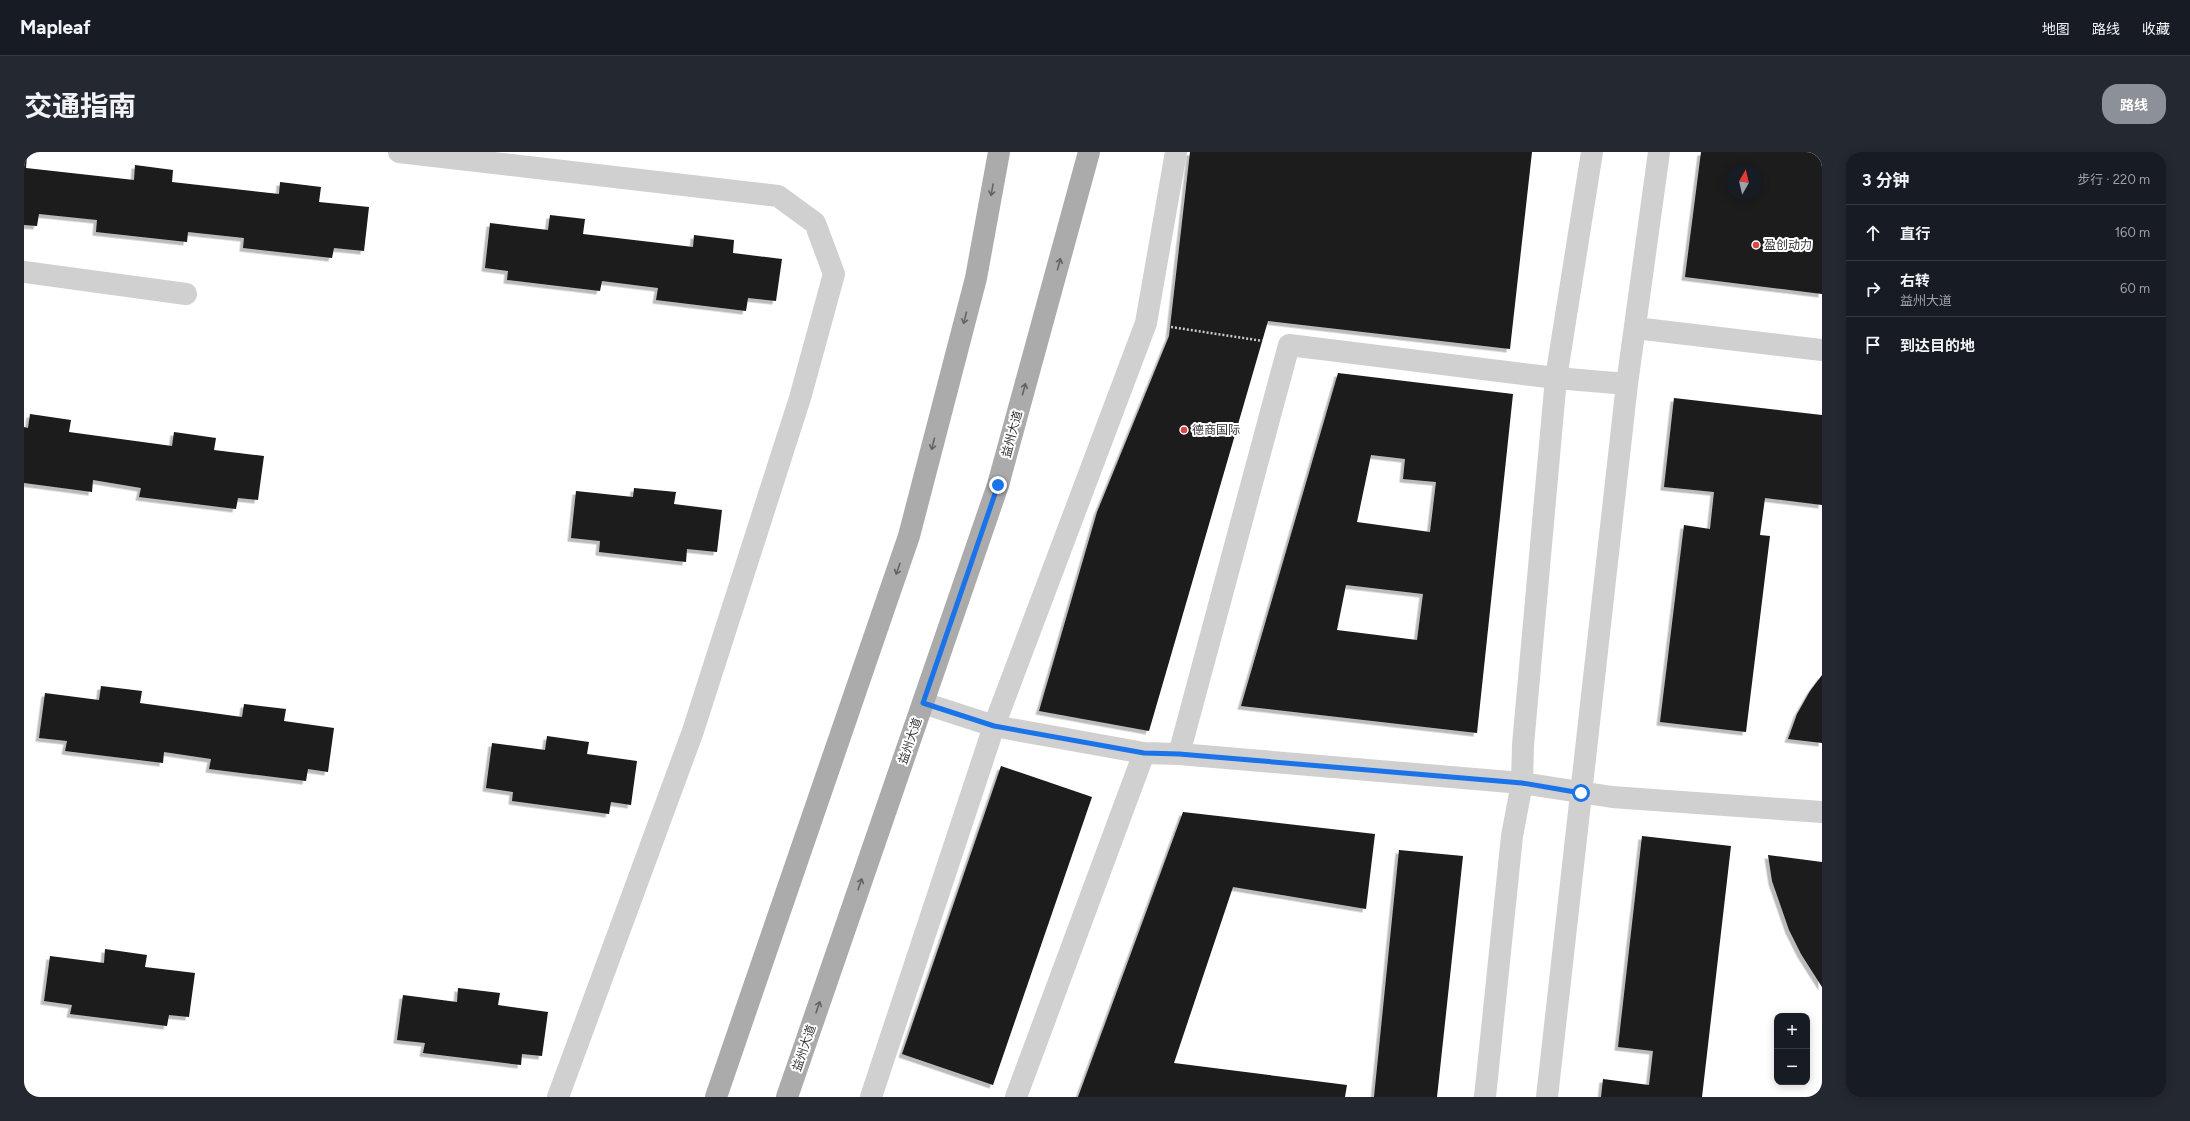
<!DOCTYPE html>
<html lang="zh">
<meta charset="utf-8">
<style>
body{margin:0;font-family:Figtree,"Noto Sans SC",sans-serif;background:#242831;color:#f1f3f6}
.controls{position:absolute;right:12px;bottom:12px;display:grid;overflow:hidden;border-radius:8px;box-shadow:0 2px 10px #0003}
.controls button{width:36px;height:36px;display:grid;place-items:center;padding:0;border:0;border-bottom:1px solid #363941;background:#171b24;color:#f1f3f6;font:20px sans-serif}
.compass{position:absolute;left:1702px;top:12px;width:36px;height:36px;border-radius:50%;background:#171b24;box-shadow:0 2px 10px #0003;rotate:8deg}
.stop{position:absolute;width:12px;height:12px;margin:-9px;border:3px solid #1a73e8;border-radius:50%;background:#fff}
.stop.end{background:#1a73e8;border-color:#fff;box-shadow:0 1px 4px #0008}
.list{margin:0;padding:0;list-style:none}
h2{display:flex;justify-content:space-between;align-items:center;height:52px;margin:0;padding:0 16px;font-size:17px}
h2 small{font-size:13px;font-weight:400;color:#9ea1a6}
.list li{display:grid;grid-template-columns:26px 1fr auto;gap:12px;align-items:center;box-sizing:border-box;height:56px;padding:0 16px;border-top:1px solid #363941}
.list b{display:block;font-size:15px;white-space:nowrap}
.list p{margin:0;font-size:13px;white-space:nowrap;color:#9ea1a6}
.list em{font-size:13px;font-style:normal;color:#9ea1a6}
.icon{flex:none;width:22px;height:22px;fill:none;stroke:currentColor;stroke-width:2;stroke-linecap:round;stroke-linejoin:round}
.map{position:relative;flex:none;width:1798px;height:945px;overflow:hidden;border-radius:16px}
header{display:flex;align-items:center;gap:24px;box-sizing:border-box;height:56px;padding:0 20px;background:#171b24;border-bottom:1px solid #363941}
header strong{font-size:19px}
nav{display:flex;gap:22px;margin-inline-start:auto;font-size:14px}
.intro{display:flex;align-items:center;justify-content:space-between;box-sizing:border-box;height:96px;padding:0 24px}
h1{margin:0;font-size:28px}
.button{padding:10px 18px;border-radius:16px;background:#8c9099;color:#fff;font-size:14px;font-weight:700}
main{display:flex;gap:24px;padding:0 24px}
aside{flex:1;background:#171b24;border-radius:16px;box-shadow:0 2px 10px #0003}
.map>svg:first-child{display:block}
</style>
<header>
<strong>Mapleaf</strong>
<nav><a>地图</a><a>路线</a><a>收藏</a></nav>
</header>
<div class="intro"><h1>交通指南</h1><a class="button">路线</a></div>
<main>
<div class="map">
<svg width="1798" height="945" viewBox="0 0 1798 945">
<defs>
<filter id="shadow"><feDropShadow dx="-3.5" dy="3.5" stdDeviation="0" flood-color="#0004"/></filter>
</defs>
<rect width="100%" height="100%" fill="#fff"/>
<path fill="#1a1a1a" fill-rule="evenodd" filter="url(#shadow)" d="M 1166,0 L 1508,0 L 1486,197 L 1244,169 L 1125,579 L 1015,559 L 1073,360 L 1145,184 Z
M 1677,0 L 1798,0 L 1798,142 L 1661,125 ZM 1708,18 L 1732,18 L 1732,42 L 1708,42 Z
M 0,2 L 3,3 L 2,16 L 110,28 L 111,13 L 149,18 L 148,30 L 255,42 L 256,30 L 297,35 L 295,50 L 345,55 L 340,99 L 310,96 L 308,106 L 219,96 L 220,86 L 164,80 L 163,90 L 72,80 L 73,68 L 15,62 L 13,74 L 0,73 Z
M 526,63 L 561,67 L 559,82 L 669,95 L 670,83 L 710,88 L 709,101 L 758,107 L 752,149 L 724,146 L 722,159 L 632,148 L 634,136 L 578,129 L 576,139 L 483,128 L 484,119 L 461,116 L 466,71 L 524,78 Z
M 1314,221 L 1489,242 L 1453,581 L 1217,554 ZM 1347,303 L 1381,307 L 1379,327 L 1412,330 L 1406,380 L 1333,370 ZM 1322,433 L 1399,442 L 1393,488 L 1313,478 Z
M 1650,246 L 1798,263 L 1798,353 L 1741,346 L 1736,383 L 1746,384 L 1722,580 L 1636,570 L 1660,373 L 1686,377 L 1690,340 L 1640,335 Z
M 6,262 L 47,268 L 45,280 L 148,294 L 150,280 L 192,286 L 190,298 L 240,304 L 234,348 L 214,346 L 212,357 L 115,345 L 117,336 L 69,328 L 68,340 L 0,331 L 0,275 L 4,276 Z
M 610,336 L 652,340 L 650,352 L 698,358 L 693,400 L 663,397 L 662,410 L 575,400 L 576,389 L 547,386 L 552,339 L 609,345 Z
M 1798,523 L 1798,591 L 1764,587 L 1773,562 L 1786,539 Z
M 77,534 L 118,539 L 116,551 L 218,565 L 220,552 L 262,557 L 260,569 L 310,576 L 304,620 L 284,617 L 282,629 L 185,617 L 187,607 L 140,600 L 139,611 L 41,599 L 43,589 L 15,586 L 21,541 L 75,548 Z
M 523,584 L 565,590 L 563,602 L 613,609 L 607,653 L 587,650 L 585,662 L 488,649 L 489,640 L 462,636 L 468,591 L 521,598 Z
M 977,614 L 1068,645 L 969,933 L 878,902 Z
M 1159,660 L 1351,682 L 1342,757 L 1209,735 L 1150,911 L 1323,933 L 1321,945 L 1054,945 Z
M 1618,684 L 1707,694 L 1678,945 L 1577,945 L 1579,927 L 1625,933 L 1629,899 L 1594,895 Z
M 1375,698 L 1439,704 L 1413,945 L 1350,945 Z
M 1744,703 L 1798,710 L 1798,835 L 1777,802 L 1765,778 L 1748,729 Z
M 81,797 L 123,803 L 121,815 L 171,821 L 165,865 L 145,863 L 143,874 L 46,862 L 48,853 L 20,849 L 26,804 L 80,811 Z
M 434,836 L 476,841 L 474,853 L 524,860 L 518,904 L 498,902 L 497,913 L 399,901 L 401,891 L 373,888 L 379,843 L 433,850 Z"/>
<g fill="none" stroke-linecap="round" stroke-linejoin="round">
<path stroke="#cacaca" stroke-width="2.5" stroke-dasharray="2 2" stroke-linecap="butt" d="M 1147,175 L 1239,189"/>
<path stroke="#d0d0d0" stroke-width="22" d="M 375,0 L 754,44 L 791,71 L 810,122 L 776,246 L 669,579 L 534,945
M 0,120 L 162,142
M 1611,176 L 1798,198
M 899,551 L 970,574 L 1120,601 L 1155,602 L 1498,631 L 1588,645 L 1798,660
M 1155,602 L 1265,193 L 1532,226 L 1603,232
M 847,945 L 970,574 L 1122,171 L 1152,0
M 992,945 L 1120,601
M 1461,945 L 1488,684 L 1498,631 L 1499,593 L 1532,226 L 1568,0
M 1523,945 L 1603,232 L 1635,0"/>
<path stroke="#ababab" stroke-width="22" d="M 692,945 L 885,384 L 952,126 L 975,0
M 763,945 L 974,333 L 1065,0"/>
</g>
<defs><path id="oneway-shaft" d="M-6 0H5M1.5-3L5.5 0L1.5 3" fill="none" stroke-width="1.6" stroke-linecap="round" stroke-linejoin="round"/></defs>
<g stroke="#636363">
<use href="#oneway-shaft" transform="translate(968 38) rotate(100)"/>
<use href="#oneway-shaft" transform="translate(1035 112) rotate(-75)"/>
<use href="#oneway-shaft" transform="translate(941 166) rotate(104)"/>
<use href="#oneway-shaft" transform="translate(1000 237) rotate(-75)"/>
<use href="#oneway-shaft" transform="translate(909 292) rotate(104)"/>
<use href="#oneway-shaft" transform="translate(874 417) rotate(109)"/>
<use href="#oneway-shaft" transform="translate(836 732) rotate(-71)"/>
<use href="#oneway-shaft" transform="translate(794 855) rotate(-71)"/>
</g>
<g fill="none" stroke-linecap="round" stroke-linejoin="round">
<path stroke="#1a73e8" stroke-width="5" d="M 974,333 L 899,551 L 970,574 L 1120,601 L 1155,602 L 1498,631 L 1557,641"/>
</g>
<g fill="#d84647" stroke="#fff" stroke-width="1.5">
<circle cx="1732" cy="93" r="4"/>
<circle cx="1160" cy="278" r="4"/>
</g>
<g text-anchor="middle" stroke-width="4" stroke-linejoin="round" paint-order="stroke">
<g font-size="12" fill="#333" stroke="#fff" text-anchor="start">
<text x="1740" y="97">盈创动力</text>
<text x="1168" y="282">德商国际</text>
</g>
<g font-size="12" fill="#333" stroke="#fff">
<text transform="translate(988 282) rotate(-75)" y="4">益州大道</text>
<text transform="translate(886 589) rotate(-71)" y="4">益州大道</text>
<text transform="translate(780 896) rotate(-71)" y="4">益州大道</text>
</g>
</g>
</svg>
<div class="controls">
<button>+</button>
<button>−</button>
</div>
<svg class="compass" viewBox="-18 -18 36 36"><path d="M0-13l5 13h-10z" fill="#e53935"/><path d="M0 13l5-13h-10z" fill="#9ea1a6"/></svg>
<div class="stop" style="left:1557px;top:641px"></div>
<div class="stop end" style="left:974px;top:333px"></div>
</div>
<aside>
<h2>3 分钟<small>步行 · 220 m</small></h2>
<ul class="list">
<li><svg class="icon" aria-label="ahead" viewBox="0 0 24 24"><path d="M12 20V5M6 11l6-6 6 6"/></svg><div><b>直行</b></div><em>160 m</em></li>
<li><svg class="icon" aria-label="right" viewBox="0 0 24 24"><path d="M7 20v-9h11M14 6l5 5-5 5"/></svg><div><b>右转</b><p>益州大道</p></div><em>60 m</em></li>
<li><svg class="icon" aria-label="arrive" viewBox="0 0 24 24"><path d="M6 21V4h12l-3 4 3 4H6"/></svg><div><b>到达目的地</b></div></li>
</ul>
</aside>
</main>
